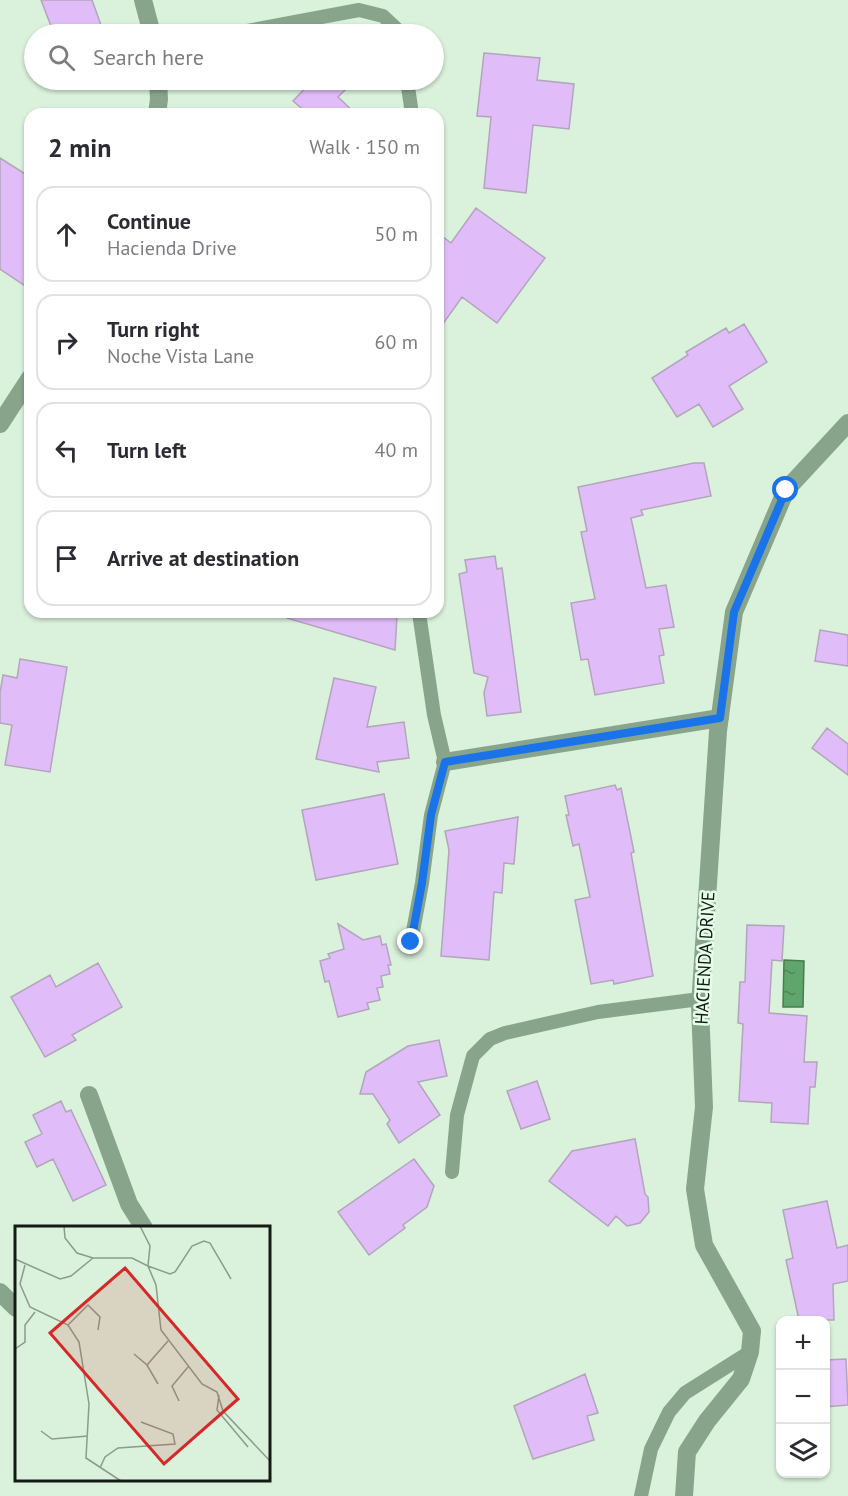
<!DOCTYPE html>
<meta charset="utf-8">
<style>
body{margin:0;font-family:"PT Sans",sans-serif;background:#f2f2f3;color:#2b2b33}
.controls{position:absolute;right:18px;bottom:18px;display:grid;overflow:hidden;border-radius:12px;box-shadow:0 2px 4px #0004}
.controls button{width:54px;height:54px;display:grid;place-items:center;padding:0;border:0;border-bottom:2px solid #e1e1e2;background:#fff;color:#2b2b33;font:30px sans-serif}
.stop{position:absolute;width:18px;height:18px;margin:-14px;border:4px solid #1a73e8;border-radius:50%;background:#fff}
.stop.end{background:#1a73e8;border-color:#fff;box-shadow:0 2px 6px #0008}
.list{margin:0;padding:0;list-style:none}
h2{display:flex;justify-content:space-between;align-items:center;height:78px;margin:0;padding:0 24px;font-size:26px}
h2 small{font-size:20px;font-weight:400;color:#7c7c81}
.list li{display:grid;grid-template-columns:39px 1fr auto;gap:18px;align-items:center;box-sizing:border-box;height:96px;margin:0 12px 12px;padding:0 12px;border:2px solid #e1e1e2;border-radius:18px}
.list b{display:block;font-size:22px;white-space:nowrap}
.list p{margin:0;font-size:20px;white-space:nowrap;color:#7c7c81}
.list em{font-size:20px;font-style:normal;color:#7c7c81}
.icon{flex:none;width:33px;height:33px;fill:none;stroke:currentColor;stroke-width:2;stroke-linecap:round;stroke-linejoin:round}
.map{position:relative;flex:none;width:848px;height:1496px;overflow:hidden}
.search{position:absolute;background:#fff;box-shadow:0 2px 4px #0004;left:24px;top:24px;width:420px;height:66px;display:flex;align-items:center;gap:15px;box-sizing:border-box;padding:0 21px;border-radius:33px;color:#7c7c81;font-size:22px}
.panel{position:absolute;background:#fff;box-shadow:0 2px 4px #0004;left:24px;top:108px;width:420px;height:510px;border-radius:18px}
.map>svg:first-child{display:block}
</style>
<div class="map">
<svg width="848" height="1496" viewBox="0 0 848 1496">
<defs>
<pattern id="water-ripples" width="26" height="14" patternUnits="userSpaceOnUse" patternTransform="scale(1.5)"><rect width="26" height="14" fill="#60a56b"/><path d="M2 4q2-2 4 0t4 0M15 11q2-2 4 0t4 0" fill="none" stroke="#4e8657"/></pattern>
</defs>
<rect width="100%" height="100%" fill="#daf1dc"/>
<path fill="url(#water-ripples)" stroke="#497c51" stroke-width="1.5" d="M 784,960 L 804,961 L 803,1007 L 783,1007 Z"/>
<path fill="#e0bdf8" stroke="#b2a5bc" stroke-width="1.5" d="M 41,0 L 92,0 L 101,25 L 92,29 L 94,34 L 54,34 Z
M 484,53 L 540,58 L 537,80 L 574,84 L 569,129 L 533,125 L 526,193 L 484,188 L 491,117 L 477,116 Z
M 313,80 L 355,80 L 338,97 L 356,114 L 308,114 L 293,101 Z
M 0,158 L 30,177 L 30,289 L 0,269 Z
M 476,208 L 545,258 L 497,323 L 462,297 L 438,331 L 438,233 L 451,243 Z
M 744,324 L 767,362 L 729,386 L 743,409 L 713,427 L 699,404 L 677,417 L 652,378 L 688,355 L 686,352 L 726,328 L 729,333 Z
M 694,463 L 704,463 L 711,496 L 641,510 L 643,515 L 631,518 L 646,588 L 666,585 L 674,627 L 659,629 L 664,655 L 659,656 L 664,683 L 595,695 L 588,659 L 581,660 L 571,603 L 595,599 L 581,532 L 587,531 L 578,487 Z
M 495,556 L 497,569 L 502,568 L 521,712 L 487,716 L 484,693 L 488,677 L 474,673 L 459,574 L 467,572 L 465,560 Z
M 288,612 L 366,612 L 365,615 L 397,616 L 395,650 L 287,618 Z
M 820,630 L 848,635 L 848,666 L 815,661 Z
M 20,659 L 67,667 L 50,772 L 5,765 L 12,725 L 0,723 L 0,693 L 3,675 L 17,678 Z
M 334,678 L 376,687 L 367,727 L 404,722 L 409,758 L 377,762 L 379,772 L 316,759 Z
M 827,728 L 848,744 L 848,775 L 812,748 Z
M 615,785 L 617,790 L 621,788 L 632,842 L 634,852 L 631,853 L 653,976 L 614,984 L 613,980 L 591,984 L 575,900 L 590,897 L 579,844 L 573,846 L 566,815 L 569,815 L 565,796 Z
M 384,794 L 398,864 L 316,880 L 302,810 Z
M 518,817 L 514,864 L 504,863 L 502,893 L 494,892 L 489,960 L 441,956 L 449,850 L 445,831 Z
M 338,924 L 363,940 L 380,936 L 382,945 L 386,944 L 391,965 L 388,965 L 390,974 L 381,976 L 383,987 L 377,988 L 380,1000 L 367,1003 L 369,1009 L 338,1017 L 329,981 L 325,982 L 320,961 L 330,958 L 328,954 L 344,949 Z
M 747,925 L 784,926 L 782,961 L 772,960 L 769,1013 L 807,1016 L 804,1062 L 817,1062 L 815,1087 L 810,1087 L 808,1124 L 771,1122 L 772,1103 L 739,1101 L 743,1024 L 738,1023 L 740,982 L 745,982 Z
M 98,963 L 122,1007 L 72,1035 L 76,1040 L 45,1057 L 11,997 L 50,975 L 56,987 Z
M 439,1040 L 447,1076 L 418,1082 L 440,1115 L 399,1143 L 387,1124 L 390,1120 L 373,1094 L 360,1094 L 366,1072 L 408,1046 Z
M 537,1081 L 550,1119 L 521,1129 L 507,1091 Z
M 61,1101 L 66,1112 L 71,1110 L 106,1185 L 73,1201 L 53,1159 L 37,1167 L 25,1142 L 42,1134 L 33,1115 Z
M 635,1139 L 645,1194 L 648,1197 L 649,1212 L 640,1223 L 627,1226 L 616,1216 L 608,1226 L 549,1181 L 572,1151 Z
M 414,1159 L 434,1186 L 427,1207 L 403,1225 L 405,1228 L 369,1255 L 338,1212 Z
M 827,1201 L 837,1248 L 848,1245 L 848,1281 L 833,1284 L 834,1320 L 799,1320 L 786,1260 L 793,1258 L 783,1210 Z
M 846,1359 L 848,1405 L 825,1407 L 825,1360 Z
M 585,1374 L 598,1413 L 587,1416 L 594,1440 L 533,1459 L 514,1406 Z"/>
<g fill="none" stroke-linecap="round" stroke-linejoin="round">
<path stroke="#88a58b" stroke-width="14" d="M 231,34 L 359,10 L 383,16 L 399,31 L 400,34
M 407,80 L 412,114
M 411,942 L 422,883 L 431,815 L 445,762 L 434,715 L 419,613
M 452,1172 L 457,1115 L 473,1056 L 490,1039 L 505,1033 L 598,1012 L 700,999
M 641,1496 L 651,1449 L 669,1412 L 685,1393 L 750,1352"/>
<path stroke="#88a58b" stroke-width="18" d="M 143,0 L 152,34
M 157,114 L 159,99 L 158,80
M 0,424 L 30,378
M 445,762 L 720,718
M 89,1095 L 129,1204 L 144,1228
M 0,1292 L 16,1308
M 684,1496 L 687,1452 L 707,1421 L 741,1379 L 750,1352 L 752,1331 L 704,1245 L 695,1189 L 704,1107 L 700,1006 L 718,731 L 734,612 L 786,490 L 848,423"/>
</g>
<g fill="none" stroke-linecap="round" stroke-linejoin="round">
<path stroke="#1a73e8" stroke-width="8" d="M 411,942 L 422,883 L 431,815 L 445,762 L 720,718 L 734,612 L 786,490"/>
</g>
<g text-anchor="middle" stroke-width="5" stroke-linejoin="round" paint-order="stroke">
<g font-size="18" fill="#141b14" stroke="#e7feea">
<text transform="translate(705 958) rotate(-87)" y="6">HACIENDA DRIVE</text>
</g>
</g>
<g transform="translate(15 1226)">
<rect width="255" height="255" fill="#daf1dc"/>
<path fill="none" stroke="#8b9b8c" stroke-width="1.5" d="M 49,0 L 50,12 L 62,27 L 78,32 L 117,32 L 133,40 L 141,59 L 146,104 L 187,158 L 202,166 L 208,185 L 255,235M 125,0 L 135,20 L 133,40 L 155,48 L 160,46 L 177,20 L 189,15 L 195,17 L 216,53M 0,33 L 45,53 L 56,50 L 78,32M 10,39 L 5,58 L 15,81 L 53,99 L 64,116 L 74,178 L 71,232 L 106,255M 53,99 L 73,79 L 85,91 L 83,104M 0,123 L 10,116 L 10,99 L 20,86M 119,128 L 132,139 L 143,158M 132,139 L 153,115M 204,169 L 202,184 L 233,221M 164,175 L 157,160 L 173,141M 26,205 L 37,213 L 73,210M 85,242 L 90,231 L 103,222 L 160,218 L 158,208 L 126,196"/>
<path fill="#d62828" fill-opacity="0.15" stroke="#d62828" stroke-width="3" d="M 110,42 L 223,173 L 149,238 L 35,107 Z"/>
<rect width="255" height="255" fill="none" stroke="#141b14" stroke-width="3"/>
</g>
</svg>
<div class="controls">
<button>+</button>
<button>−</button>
<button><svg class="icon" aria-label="layers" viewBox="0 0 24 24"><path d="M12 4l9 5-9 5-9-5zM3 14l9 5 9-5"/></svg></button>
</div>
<div class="stop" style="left:786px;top:490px"></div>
<div class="stop end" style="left:411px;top:942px"></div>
<div class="search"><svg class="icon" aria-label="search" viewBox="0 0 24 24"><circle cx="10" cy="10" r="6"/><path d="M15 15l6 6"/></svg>Search here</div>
<section class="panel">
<h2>2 min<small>Walk · 150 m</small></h2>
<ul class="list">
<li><svg class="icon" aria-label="ahead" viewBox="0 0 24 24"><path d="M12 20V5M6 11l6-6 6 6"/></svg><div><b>Continue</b><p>Hacienda Drive</p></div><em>50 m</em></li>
<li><svg class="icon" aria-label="right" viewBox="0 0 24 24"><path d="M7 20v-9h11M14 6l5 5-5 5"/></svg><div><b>Turn right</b><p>Noche Vista Lane</p></div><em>60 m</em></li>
<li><svg class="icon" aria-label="left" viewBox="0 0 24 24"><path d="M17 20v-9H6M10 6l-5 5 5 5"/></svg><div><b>Turn left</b></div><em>40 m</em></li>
<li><svg class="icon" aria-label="arrive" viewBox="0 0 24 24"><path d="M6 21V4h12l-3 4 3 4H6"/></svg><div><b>Arrive at destination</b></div></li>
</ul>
</section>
</div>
